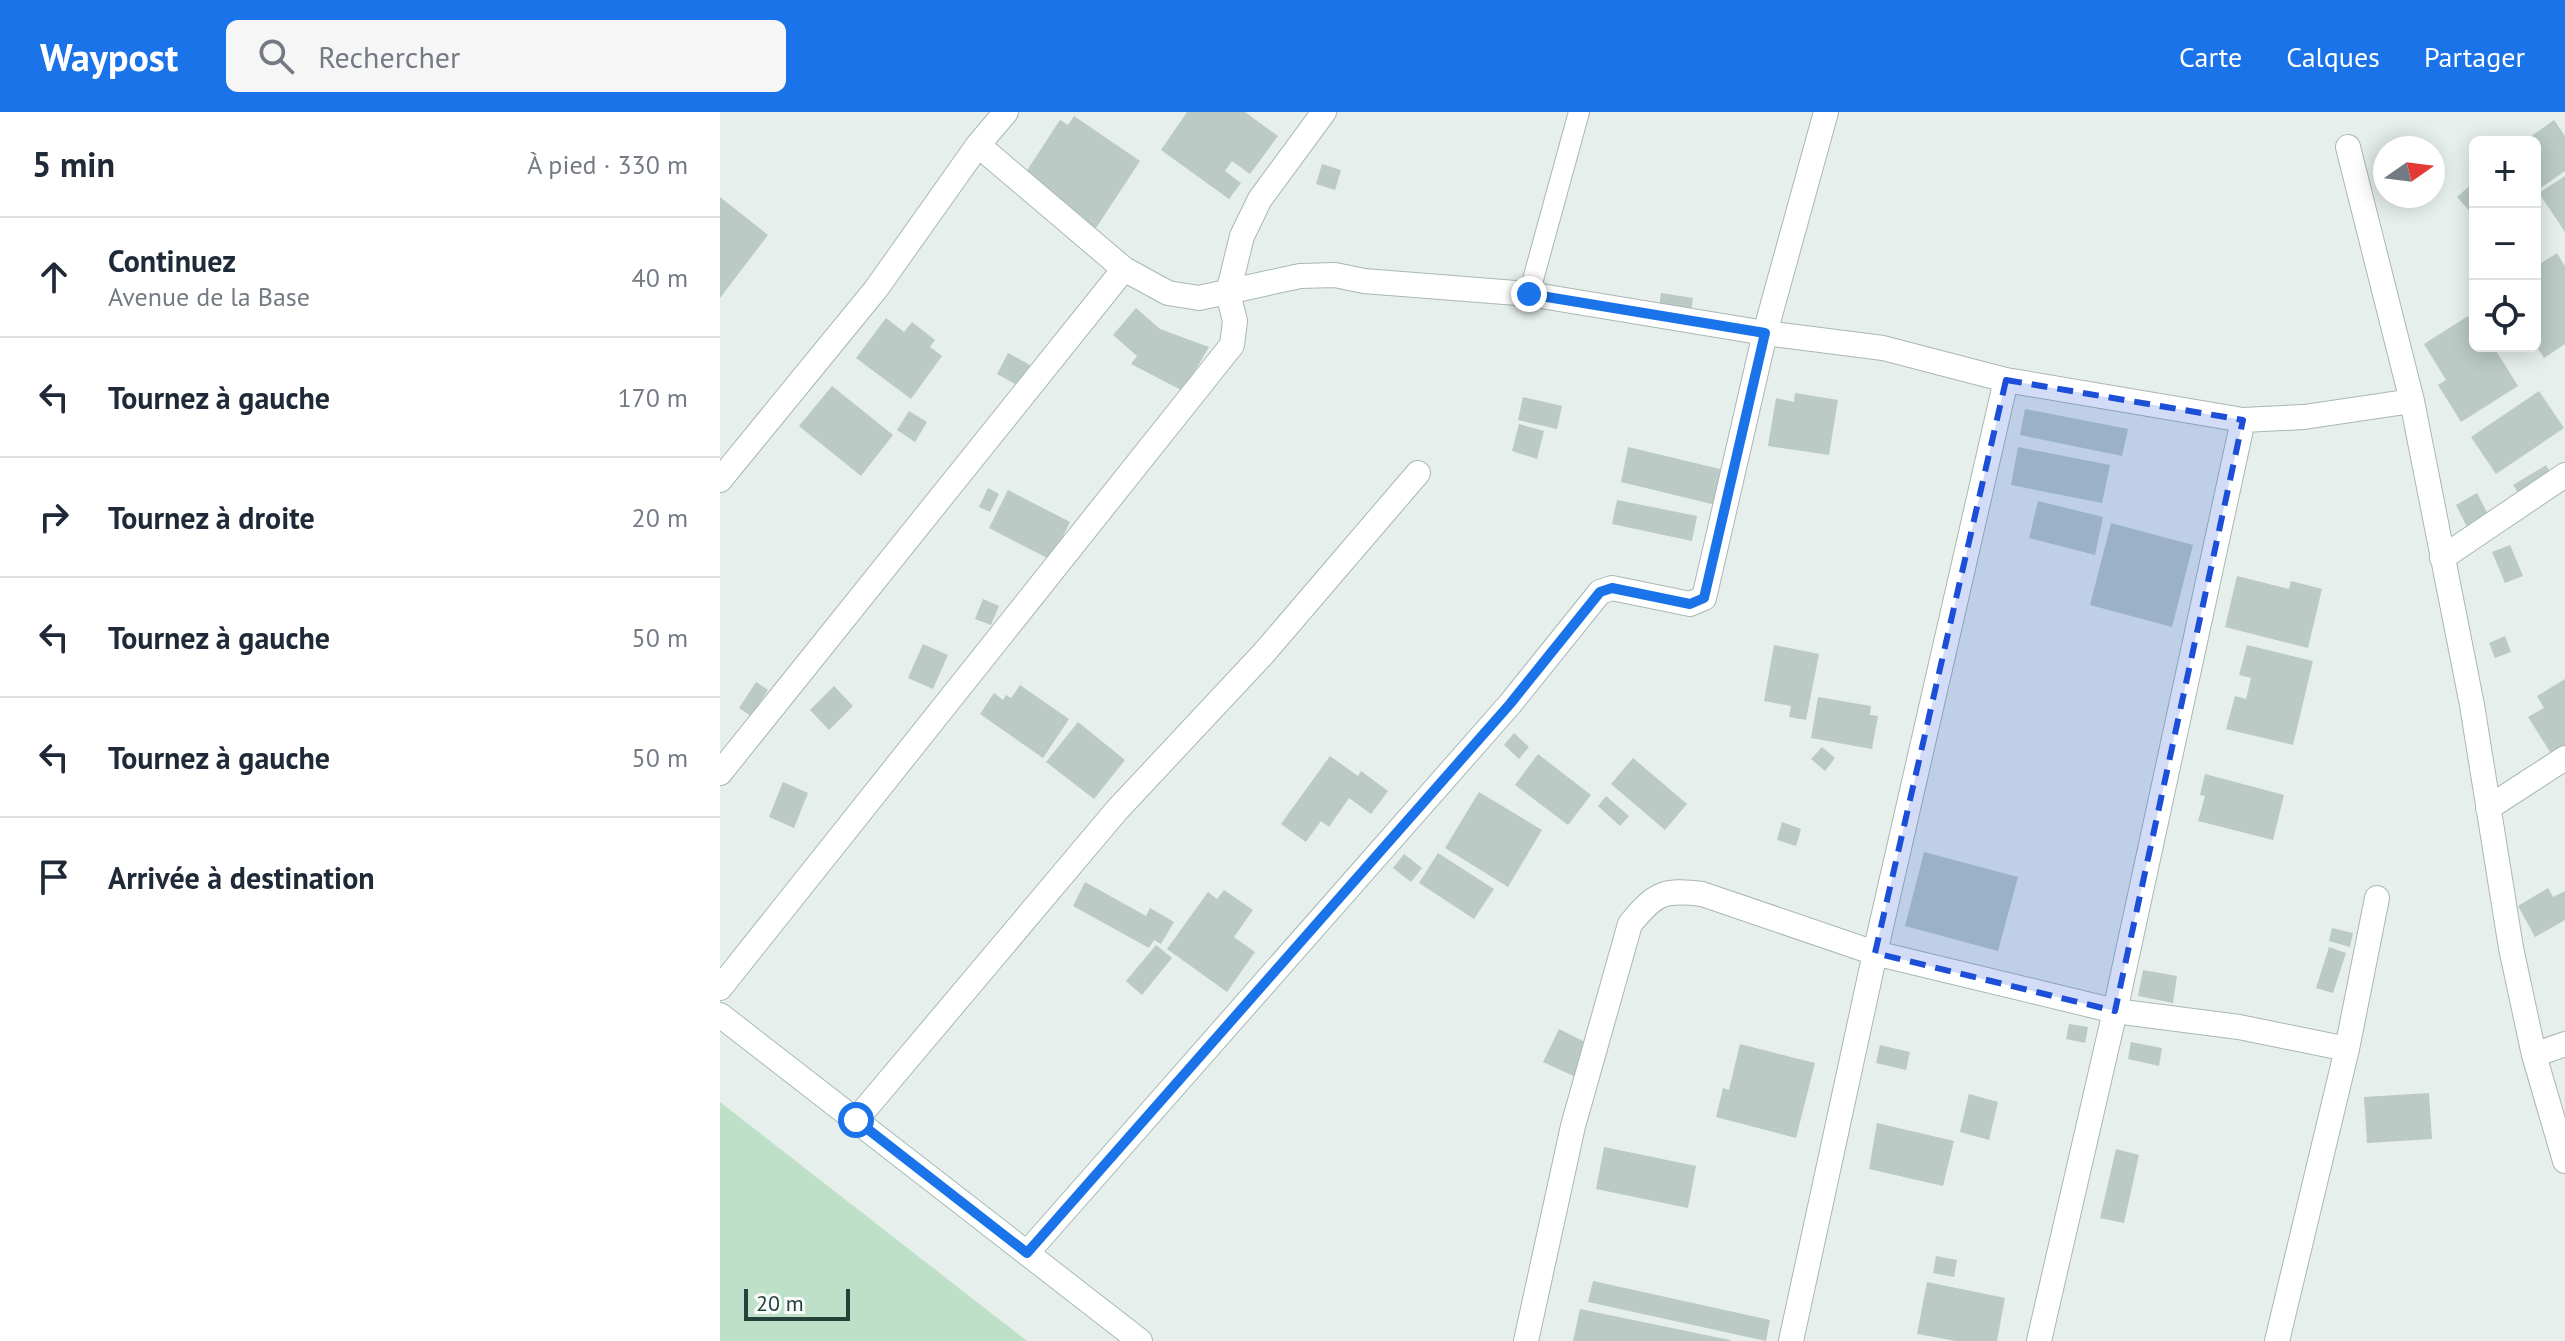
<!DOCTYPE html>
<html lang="fr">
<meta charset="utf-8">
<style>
body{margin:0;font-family:"PT Sans",sans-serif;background:#f6f6f7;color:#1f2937}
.controls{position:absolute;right:24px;top:24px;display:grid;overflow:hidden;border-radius:12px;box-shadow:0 4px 20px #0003}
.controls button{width:72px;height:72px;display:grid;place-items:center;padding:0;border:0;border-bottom:2px solid #e0e1e3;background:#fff;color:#1f2937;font:40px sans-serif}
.compass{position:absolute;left:1653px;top:24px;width:72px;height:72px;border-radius:50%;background:#fff;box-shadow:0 4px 20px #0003;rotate:76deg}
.scale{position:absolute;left:24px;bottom:20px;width:106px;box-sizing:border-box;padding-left:8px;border:4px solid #24423a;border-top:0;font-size:22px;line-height:28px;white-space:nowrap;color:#24423a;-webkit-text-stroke:6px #f7fbf9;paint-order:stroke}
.stop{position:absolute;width:24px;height:24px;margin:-18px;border:6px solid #1a73e8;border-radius:50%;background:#fff}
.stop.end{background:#1a73e8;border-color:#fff;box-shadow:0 2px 8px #0008}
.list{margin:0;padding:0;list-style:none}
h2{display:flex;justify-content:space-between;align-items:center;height:104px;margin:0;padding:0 32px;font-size:34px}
h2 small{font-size:26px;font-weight:400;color:#747a83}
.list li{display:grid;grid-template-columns:52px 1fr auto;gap:24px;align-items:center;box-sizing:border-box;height:120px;padding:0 32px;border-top:2px solid #e0e1e3}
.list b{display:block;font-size:30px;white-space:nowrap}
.list p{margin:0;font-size:26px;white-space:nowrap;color:#747a83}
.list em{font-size:26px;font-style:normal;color:#747a83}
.icon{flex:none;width:44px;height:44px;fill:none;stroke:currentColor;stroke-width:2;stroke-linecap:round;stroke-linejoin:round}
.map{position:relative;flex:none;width:1845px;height:1229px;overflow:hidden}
header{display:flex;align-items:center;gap:48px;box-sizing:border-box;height:112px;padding:0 40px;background:#1a73e8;color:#fff}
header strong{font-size:38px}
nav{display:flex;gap:44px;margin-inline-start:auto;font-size:28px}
.search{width:560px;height:72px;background:#f6f6f7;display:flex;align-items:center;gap:20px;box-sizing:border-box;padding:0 28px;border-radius:12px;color:#747a83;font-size:30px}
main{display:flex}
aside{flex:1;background:#fff}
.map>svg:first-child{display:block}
</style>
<header>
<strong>Waypost</strong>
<div class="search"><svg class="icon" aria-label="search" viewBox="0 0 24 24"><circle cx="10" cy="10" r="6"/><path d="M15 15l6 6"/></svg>Rechercher</div>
<nav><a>Carte</a><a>Calques</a><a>Partager</a></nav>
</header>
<main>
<aside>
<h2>5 min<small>À pied · 330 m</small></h2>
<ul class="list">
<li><svg class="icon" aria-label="ahead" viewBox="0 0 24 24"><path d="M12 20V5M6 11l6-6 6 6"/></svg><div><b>Continuez</b><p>Avenue de la Base</p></div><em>40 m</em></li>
<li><svg class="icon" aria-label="left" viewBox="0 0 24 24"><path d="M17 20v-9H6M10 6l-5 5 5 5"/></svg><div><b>Tournez à gauche</b></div><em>170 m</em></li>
<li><svg class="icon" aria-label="right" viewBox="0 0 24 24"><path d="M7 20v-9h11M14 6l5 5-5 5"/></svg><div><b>Tournez à droite</b></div><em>20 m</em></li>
<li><svg class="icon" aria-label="left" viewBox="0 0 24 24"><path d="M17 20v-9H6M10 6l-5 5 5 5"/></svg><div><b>Tournez à gauche</b></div><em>50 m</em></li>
<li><svg class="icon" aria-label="left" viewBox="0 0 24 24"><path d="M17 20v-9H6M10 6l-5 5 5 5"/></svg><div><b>Tournez à gauche</b></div><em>50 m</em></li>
<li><svg class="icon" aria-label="arrive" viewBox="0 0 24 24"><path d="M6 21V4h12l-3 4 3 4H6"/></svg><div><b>Arrivée à destination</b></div></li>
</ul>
</aside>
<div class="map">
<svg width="1845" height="1229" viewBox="0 0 1845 1229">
<rect width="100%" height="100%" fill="#e6efeb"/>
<path fill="#bfe0c8" d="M 0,990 L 307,1229 L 0,1229 Z"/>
<path fill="#bbcac4" d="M 467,0 L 525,0 L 558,24 L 530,62 L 512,49 L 505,59 L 521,71 L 509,87 L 441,38 Z
M 354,4 L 420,49 L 376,116 L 302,66 L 340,8 L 348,13 Z
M 1834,8 L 1845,24 L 1845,59 L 1815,80 L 1815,30 L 1803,30 Z
M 602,52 L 621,58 L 615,78 L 596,72 Z
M 1845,64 L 1845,120 L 1819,81 Z
M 1755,69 L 1755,105 L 1737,85 Z
M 0,85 L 48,123 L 0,186 Z
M 1837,141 L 1845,154 L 1845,232 L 1824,246 L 1815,232 L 1815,155 Z
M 941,181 L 973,186 L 970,207 L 938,203 Z
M 416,196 L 440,217 L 489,235 L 463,279 L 411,252 L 417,244 L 393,223 Z
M 1748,204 L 1755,216 L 1755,234 L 1766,234 L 1768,238 L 1773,234 L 1798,274 L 1741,310 L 1718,273 L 1726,268 L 1704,232 Z
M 166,206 L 184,220 L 192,210 L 215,228 L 210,235 L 222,244 L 191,287 L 136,246 Z
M 288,241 L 310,253 L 299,274 L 277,262 Z
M 112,274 L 173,323 L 141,364 L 79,314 Z
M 1819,279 L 1844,316 L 1776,362 L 1751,325 Z
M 1075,281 L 1118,288 L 1109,343 L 1048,334 L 1056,286 L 1074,290 Z
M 803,285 L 842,294 L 837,317 L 798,308 Z
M 1305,297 L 1408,317 L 1402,344 L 1300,323 Z
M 189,299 L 207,310 L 195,330 L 177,318 Z
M 799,312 L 824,319 L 817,347 L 792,339 Z
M 908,335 L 1004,358 L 996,393 L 901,370 Z
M 1298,335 L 1390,353 L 1382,391 L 1291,373 Z
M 1826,353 L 1834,367 L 1802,387 L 1793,373 Z
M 268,376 L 279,382 L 270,400 L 259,395 Z
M 288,378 L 350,410 L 331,448 L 269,416 Z
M 1757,381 L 1771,408 L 1749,419 L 1736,393 Z
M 897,388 L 977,404 L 972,429 L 892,412 Z
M 1318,389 L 1383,405 L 1375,443 L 1309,426 Z
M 1391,411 L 1473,433 L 1452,515 L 1370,493 Z
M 1790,433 L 1803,464 L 1785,471 L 1772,440 Z
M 1517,464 L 1569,477 L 1571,469 L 1602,477 L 1588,536 L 1505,515 Z
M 263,487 L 279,494 L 271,513 L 255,507 Z
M 1785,524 L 1791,540 L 1775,546 L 1769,531 Z
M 203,532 L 228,543 L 213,577 L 188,566 Z
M 1054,533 L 1099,542 L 1086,608 L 1069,605 L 1071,594 L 1044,589 Z
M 1527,533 L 1593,549 L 1573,633 L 1506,617 L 1515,584 L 1526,587 L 1531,566 L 1519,563 Z
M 1845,567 L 1845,634 L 1832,643 L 1808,605 L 1824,596 L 1817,584 Z
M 36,570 L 48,578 L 31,604 L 19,596 Z
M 300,573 L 349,607 L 323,646 L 260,602 L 274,581 L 283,588 L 286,583 L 291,586 Z
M 114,574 L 133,594 L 109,618 L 90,598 Z
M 1098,585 L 1151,594 L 1150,603 L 1158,604 L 1152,637 L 1091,626 Z
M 358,610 L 405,648 L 374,687 L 326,650 Z
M 794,621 L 809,635 L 799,647 L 784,633 Z
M 1102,635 L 1115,646 L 1105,659 L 1091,647 Z
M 818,642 L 871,683 L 848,713 L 795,673 Z
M 610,644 L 638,664 L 641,659 L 668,679 L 651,702 L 629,686 L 609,715 L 601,709 L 586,730 L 561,712 Z
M 913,646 L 967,692 L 945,718 L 891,672 Z
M 1485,662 L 1564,683 L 1553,728 L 1478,709 L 1485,684 L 1480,683 Z
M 63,670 L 88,681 L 74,716 L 49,705 Z
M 759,680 L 822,718 L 788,775 L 725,736 Z
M 886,684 L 909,704 L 900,714 L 878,694 Z
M 1062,710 L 1081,717 L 1076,734 L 1057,728 Z
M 1204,740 L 1298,765 L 1278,839 L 1185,814 Z
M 718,741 L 774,777 L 754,807 L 699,771 Z
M 684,742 L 702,756 L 691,770 L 673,756 Z
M 365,770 L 426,804 L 430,796 L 454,810 L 441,832 L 434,828 L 429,836 L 353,794 Z
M 1828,776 L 1833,785 L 1845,779 L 1845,808 L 1815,825 L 1798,794 Z
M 504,778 L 533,798 L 514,825 L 535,840 L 507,880 L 447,837 L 488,780 L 497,787 Z
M 1612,816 L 1633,821 L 1630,835 L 1609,829 Z
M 436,833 L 452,846 L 422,883 L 406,869 Z
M 1609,835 L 1626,841 L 1613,881 L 1596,876 Z
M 1423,858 L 1457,864 L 1453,891 L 1418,884 Z
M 1349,912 L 1368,915 L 1365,931 L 1346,927 Z
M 839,917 L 875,935 L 860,967 L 823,950 Z
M 1411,930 L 1442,936 L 1439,954 L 1408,947 Z
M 1020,932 L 1095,951 L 1076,1026 L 996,1005 L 1003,976 L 1009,978 Z
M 1160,933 L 1190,940 L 1186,958 L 1156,951 Z
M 1709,981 L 1712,1027 L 1647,1031 L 1644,985 Z
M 1249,982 L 1278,990 L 1269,1028 L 1240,1020 Z
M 1157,1011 L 1234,1029 L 1223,1074 L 1149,1057 Z
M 884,1035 L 976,1054 L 968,1096 L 876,1077 Z
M 1396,1037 L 1419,1043 L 1404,1111 L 1380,1106 Z
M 1216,1144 L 1237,1148 L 1234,1165 L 1213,1161 Z
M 873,1169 L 1050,1208 L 1046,1229 L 868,1190 Z
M 1207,1170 L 1285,1186 L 1277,1229 L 1236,1229 L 1197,1222 Z
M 860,1197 L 1010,1228 L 1010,1229 L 853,1229 Z"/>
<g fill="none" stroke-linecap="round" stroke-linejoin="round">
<defs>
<path id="service" d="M 809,182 L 859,0"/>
<path id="minor" d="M 258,33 L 404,157 L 448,181 L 479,186 L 580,164 L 615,163 L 644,169 L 809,182 L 1045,221 L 1163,236 L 1286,268 L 1523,308 L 1584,305 L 1692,289
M 1628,35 L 1692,289 L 1752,593 L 1791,836 L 1814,943 L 1845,1049
M 0,368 L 156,177 L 258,33 L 286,0
M 1722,446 L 1845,363
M 0,661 L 404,157
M 1768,696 L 1845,646
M 0,876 L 512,233 L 515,209 L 508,181 L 522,124 L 540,87 L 604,0
M 1814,943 L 1845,932
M 136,1008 L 397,698 L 543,542 L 698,361
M 307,1141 L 790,592 L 880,480 L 892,476 L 970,492 L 984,486 L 1045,221 L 1106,0
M 806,1229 L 853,1014 L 910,812 C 935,782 942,777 982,782 L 1155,841 L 1395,899 L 1519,915 L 1627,937
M 1071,1229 L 1155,841 L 1286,268
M 1319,1229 L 1395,899 L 1523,308
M 1557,1229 L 1627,937 L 1657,786"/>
<path id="secondary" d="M 0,903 L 420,1229"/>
</defs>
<use href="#service" stroke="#a8b8b2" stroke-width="22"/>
<use href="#minor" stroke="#a8b8b2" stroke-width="26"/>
<use href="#secondary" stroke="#a4bbb3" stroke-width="26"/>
<use href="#service" stroke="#fff" stroke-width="20"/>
<use href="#minor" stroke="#fff" stroke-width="24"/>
<use href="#secondary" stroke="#fff" stroke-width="24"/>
</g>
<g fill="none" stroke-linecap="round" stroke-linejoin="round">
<path stroke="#1a73e8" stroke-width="10" d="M 136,1008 L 307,1141 L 790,592 L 880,480 L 892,476 L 970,492 L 984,486 L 1045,221 L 809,182"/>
</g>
<path fill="#1d4ed8" fill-opacity="0.2" stroke="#1d4ed8" stroke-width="6" stroke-dasharray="16 10" stroke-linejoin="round" d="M 1286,268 L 1523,308 L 1395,899 L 1155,841 Z"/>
</svg>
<div class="controls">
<button>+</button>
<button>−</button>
<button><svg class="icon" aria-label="locate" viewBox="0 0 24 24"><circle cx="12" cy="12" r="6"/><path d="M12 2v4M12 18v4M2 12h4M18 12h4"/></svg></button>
</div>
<svg class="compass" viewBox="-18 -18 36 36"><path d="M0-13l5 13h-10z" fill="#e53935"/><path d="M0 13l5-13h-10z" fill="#747a83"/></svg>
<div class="scale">20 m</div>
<div class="stop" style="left:136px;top:1008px"></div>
<div class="stop end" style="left:809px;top:182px"></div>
</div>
</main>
